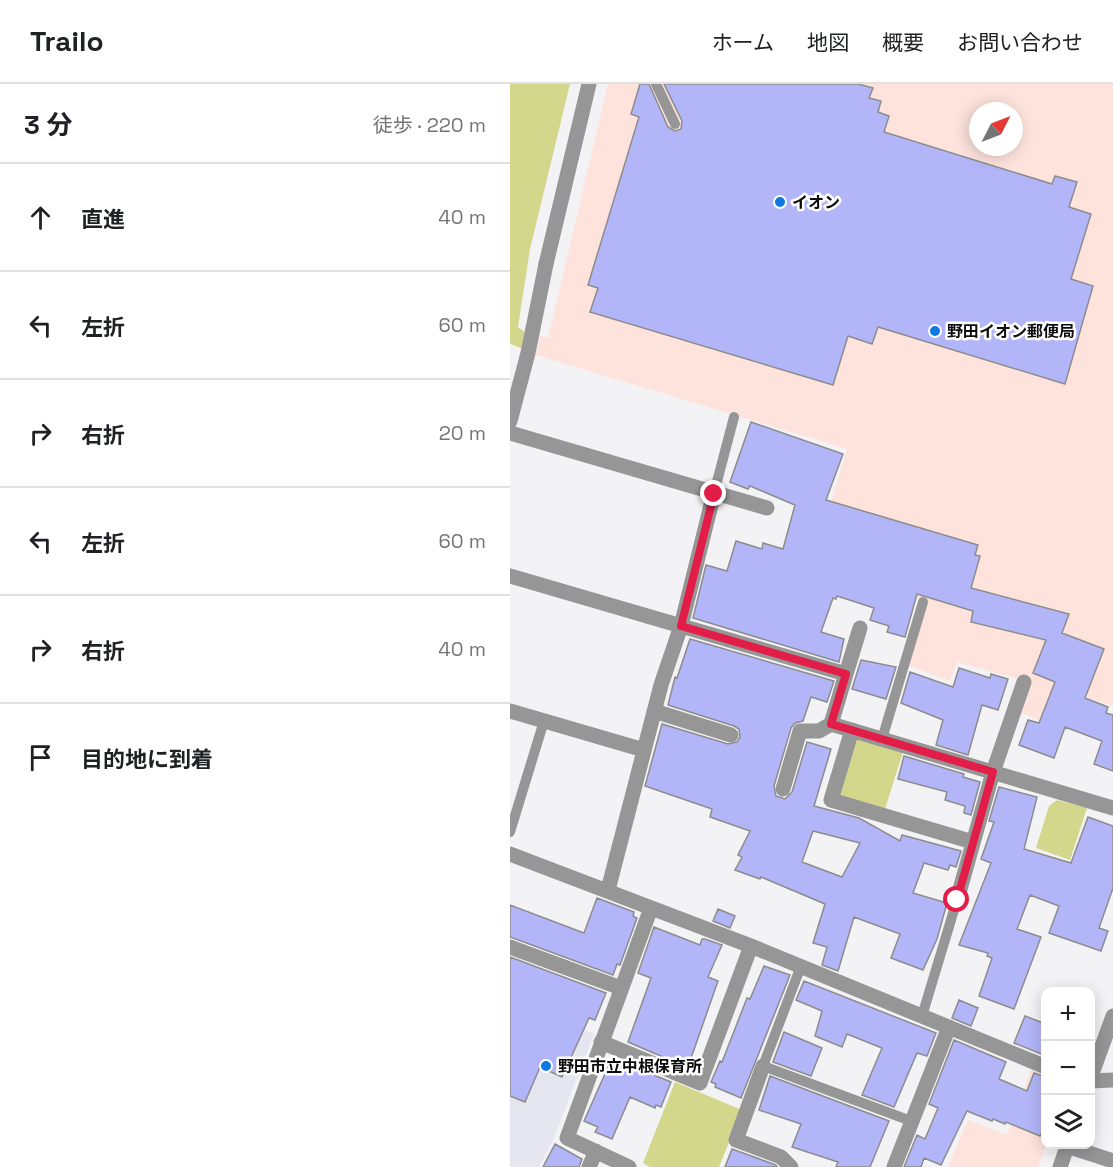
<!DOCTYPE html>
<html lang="ja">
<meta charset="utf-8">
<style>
body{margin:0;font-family:"Space Grotesk","Noto Sans JP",sans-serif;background:#f6f6f6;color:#202124}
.controls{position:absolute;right:18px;bottom:18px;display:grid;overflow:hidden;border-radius:12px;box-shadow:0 3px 15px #0003}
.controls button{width:54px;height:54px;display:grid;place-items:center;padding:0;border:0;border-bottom:2px solid #e0e0e0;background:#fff;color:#202124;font:30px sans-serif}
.compass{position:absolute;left:459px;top:18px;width:54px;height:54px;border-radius:50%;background:#fff;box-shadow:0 3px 15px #0003;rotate:48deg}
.stop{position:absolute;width:18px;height:18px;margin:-14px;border:4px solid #e11d48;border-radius:50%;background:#fff}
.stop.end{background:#e11d48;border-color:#fff;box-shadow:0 2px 6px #0008}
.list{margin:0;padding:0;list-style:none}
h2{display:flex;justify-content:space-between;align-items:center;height:78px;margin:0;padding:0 24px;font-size:26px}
h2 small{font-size:20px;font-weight:400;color:#757577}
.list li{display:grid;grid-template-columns:39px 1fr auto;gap:18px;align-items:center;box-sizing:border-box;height:108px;padding:0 24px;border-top:2px solid #e0e0e0}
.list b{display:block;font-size:22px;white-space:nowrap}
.list em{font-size:20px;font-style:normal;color:#757577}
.icon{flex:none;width:33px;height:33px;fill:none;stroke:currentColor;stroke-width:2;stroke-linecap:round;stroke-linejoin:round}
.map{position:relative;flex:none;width:603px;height:1083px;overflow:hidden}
header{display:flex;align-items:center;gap:36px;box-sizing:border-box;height:84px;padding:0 30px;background:#fff;border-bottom:2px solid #e0e0e0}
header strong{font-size:28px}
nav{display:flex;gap:33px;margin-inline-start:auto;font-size:21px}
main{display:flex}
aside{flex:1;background:#fff}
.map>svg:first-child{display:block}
</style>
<header>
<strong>Trailo</strong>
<nav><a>ホーム</a><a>地図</a><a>概要</a><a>お問い合わせ</a></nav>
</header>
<main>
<aside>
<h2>3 分<small>徒歩 · 220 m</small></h2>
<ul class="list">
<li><svg class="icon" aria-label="ahead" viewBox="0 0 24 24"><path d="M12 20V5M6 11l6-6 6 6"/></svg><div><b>直進</b></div><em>40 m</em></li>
<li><svg class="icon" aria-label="left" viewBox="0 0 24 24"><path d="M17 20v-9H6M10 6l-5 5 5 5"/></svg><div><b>左折</b></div><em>60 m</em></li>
<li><svg class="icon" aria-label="right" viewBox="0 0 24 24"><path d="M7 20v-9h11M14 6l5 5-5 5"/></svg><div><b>右折</b></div><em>20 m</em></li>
<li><svg class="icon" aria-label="left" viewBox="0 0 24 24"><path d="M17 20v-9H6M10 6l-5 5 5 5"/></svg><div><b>左折</b></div><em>60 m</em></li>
<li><svg class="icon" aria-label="right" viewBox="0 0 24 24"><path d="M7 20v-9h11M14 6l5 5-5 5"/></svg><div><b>右折</b></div><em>40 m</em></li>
<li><svg class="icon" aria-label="arrive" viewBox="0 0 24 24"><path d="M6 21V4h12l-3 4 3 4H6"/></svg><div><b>目的地に到着</b></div></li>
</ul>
</aside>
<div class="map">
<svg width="603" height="1083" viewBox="0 0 603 1083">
<rect width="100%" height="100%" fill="#f3f3f5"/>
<path fill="#fde3dc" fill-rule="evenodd" d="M 98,0 L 603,0 L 603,622 L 572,611 L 558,647 L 511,629 L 519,598 L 447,578 L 440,597 L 399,582 L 417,517 L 302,482 L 337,365 L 26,271 L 30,252 L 38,254 ZM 468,27 L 504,27 L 504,63 L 468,63 Z
M 522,984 L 535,990 L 536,1061 L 528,1083 L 438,1083 L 458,1036 L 497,1051 Z"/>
<path fill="#e5e6ef" d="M 0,913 L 84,950 L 43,1056 L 29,1083 L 0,1083 Z"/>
<path fill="#d2d78b" d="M 0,0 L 60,0 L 20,165 L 8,243 L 16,249 L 14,265 L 0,260 Z
M 345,653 L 393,668 L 375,725 L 332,713 L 328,707 Z
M 547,716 L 577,724 L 560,776 L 526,764 L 539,722 Z
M 165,998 L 232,1026 L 209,1083 L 140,1083 L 133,1079 Z"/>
<path fill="#b2b6f8" stroke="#8c8c8e" stroke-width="1.5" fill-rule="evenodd" d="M 130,0 L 139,0 L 158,43 L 165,47 L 171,45 L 172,37 L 154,0 L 348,0 L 363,4 L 359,14 L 371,17 L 368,28 L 379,32 L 374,48 L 542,100 L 545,92 L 567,98 L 559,123 L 581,130 L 561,195 L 583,202 L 555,300 L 368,243 L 362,260 L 338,252 L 323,301 L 80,228 L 88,204 L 78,201 L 129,33 L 121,30 Z
M 241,338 L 333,370 L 316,416 L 468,461 L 465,471 L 470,472 L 461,504 L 559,530 L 552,549 L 594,565 L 575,614 L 598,623 L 596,629 L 603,631 L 603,687 L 584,680 L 592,657 L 555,643 L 544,674 L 509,661 L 518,636 L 529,639 L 545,598 L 523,589 L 536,556 L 461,538 L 463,527 L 407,510 L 395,553 L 377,548 L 379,542 L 360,536 L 364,524 L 327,512 L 326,515 L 323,514 L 311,548 L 334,555 L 329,578 L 183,534 L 196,481 L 217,487 L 226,457 L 252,465 L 253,459 L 273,465 L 285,421 L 240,402 L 238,405 L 220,398 Z
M 180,555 L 324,597 L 317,618 L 301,613 L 293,637 L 285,639 L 281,644 L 264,702 L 266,712 L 275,715 L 282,708 L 297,658 L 321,665 L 304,722 L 349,734 L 390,757 L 392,751 L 451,767 L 446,783 L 440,781 L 438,786 L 414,779 L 403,809 L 437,819 L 427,855 L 413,886 L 381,874 L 390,850 L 344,833 L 328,887 L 312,881 L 317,863 L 303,859 L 315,820 L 251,793 L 250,795 L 225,786 L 232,773 L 228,771 L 240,747 L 200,733 L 202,725 L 135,702 L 152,640 L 218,660 L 227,658 L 230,653 L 229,645 L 224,642 L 158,621 L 165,593 L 167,594 ZM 303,747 L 350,759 L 332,793 L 292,778 Z
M 351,576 L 386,583 L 376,615 L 342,605 Z
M 449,584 L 480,594 L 481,590 L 498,595 L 488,626 L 472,621 L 458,671 L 426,661 L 433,636 L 391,619 L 400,588 L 443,603 Z
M 394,672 L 454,690 L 453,693 L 470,698 L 461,731 L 454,729 L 455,722 L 435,716 L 437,708 L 388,695 Z
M 489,703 L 527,713 L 514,765 L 561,779 L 578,733 L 603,742 L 603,804 L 589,844 L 598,847 L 591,867 L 539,849 L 549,822 L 520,811 L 507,845 L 531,853 L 504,925 L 469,912 L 482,874 L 477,872 L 478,869 L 449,861 L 481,779 L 471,775 L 484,738 L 479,737 Z
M 87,814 L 124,828 L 123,832 L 127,834 L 110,881 L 107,880 L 103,891 L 0,853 L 0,821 L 74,849 Z
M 208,825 L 225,832 L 220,844 L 203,837 Z
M 144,843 L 190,861 L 192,855 L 195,855 L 212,861 L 198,893 L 208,897 L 180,977 L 171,974 L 169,980 L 118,958 L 141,894 L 128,889 Z
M 0,873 L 96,909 L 85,936 L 79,934 L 52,993 L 30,983 L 15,1018 L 0,1012 Z
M 254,882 L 280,891 L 231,1014 L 205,1003 L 206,1000 L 201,998 L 210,977 L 212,978 L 237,914 L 240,915 Z
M 294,897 L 426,949 L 417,972 L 407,969 L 384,1023 L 352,1011 L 372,964 L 337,950 L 332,963 L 305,952 L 312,927 L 286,916 Z
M 449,916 L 468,924 L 461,942 L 442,934 Z
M 515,932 L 536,940 L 536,972 L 504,959 Z
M 274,948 L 312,964 L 301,992 L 263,978 Z
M 444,956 L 496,978 L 489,995 L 517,1007 L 524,989 L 536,993 L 536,1039 L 530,1052 L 496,1038 L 495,1040 L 483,1035 L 482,1037 L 457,1027 L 431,1081 L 414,1074 L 411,1083 L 394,1083 L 407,1051 L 415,1055 L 428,1024 L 419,1020 Z
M 102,974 L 161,998 L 151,1023 L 146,1021 L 145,1024 L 120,1013 L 102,1055 L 85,1048 L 88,1043 L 74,1037 Z
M 260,992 L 379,1037 L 360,1083 L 326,1083 L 328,1078 L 282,1063 L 291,1040 L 249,1026 Z
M 45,1060 L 72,1075 L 69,1083 L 33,1083 Z
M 222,1065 L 266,1081 L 267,1083 L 215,1083 Z"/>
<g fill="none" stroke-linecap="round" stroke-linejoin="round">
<path stroke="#979696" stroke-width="10" d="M 146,0 L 165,40
M 204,409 L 224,333
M 372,655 L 413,518
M 0,748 L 34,637
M 291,882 L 253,982 L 401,1037
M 412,932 L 447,816"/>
<path stroke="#979696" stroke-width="15" d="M 0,337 L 18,269 L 36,180
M 0,349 L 257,424
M 0,492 L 336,590 L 321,640 L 603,724
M 336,590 L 350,544
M 0,627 L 134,666
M 144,627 L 221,651
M 342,646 L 321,716 L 463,758
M 273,705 L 290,647 L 309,647 L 321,640
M 0,770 L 241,862 L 536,983
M 98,806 L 151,601 L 171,542 L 204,409
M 447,816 L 483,688 L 514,598
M 0,863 L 111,904
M 91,958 L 190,999 L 241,862
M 253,982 L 226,1056 L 271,1073 L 281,1083
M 580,997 L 603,996
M 557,1062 L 603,1077
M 79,1083 L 86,1067
M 119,1083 L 57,1054 L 141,824
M 384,1083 L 439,943"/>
<path stroke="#979696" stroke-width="15" d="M 36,180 L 79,0
M 580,995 L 603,932
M 550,1083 L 558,1060"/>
</g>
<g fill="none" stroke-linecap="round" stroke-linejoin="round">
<path stroke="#e11d48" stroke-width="8" d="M 204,410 L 171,542 L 336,590 L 321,640 L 483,688 L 447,816"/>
</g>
<g fill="#0f79e1" stroke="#fff" stroke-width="2">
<circle cx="270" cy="118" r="6"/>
<circle cx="425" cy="247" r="6"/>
<circle cx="36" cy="982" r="6"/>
</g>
<g text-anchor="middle" stroke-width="5" stroke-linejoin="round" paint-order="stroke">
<g font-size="16" font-weight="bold" fill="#0c0c0d" stroke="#fff" text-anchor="start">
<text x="282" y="124">イオン</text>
<text x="437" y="253">野田イオン郵便局</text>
<text x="48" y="988">野田市立中根保育所</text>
</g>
</g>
</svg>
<div class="controls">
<button>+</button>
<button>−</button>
<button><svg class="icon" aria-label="layers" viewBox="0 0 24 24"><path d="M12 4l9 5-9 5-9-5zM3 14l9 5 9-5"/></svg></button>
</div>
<svg class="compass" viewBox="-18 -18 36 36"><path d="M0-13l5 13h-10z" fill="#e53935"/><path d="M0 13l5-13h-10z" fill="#757577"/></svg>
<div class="stop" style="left:447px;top:816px"></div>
<div class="stop end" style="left:204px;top:410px"></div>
</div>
</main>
